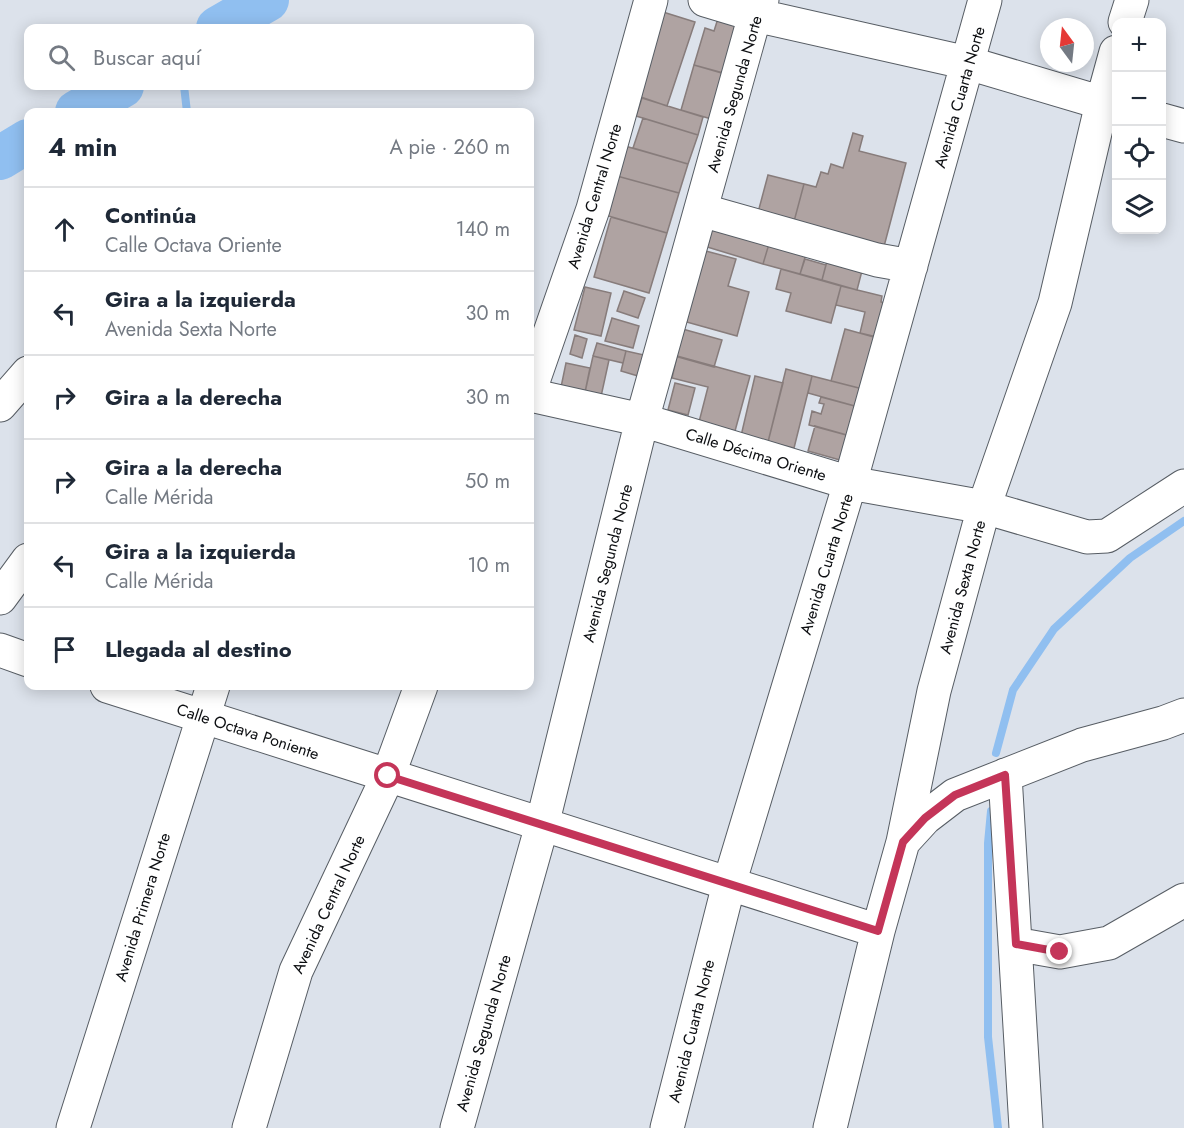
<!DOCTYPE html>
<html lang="es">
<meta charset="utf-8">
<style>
body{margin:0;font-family:Jost,sans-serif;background:#f6f6f7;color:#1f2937}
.controls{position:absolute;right:18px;top:18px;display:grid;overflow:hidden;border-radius:12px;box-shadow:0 3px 15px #0003}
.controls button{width:54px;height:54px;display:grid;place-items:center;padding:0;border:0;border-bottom:2px solid #e0e1e3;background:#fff;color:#1f2937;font:30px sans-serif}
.compass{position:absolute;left:1040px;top:18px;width:54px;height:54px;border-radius:50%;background:#fff;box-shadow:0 3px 15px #0003;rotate:345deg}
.stop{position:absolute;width:18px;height:18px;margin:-14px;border:4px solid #c43559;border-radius:50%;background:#fff}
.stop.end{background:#c43559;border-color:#fff;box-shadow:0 2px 6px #0008}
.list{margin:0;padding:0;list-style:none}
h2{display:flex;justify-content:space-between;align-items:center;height:78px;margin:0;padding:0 24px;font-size:26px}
h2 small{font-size:20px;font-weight:400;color:#747a83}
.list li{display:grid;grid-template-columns:39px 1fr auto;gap:18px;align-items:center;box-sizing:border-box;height:84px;padding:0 24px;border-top:2px solid #e0e1e3}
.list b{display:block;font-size:22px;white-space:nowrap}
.list p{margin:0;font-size:20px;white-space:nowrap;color:#747a83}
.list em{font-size:20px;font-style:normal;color:#747a83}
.icon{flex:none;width:33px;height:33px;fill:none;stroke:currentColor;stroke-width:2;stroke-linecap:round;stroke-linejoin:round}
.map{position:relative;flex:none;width:1184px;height:1128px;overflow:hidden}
.search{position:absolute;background:#fff;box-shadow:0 3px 15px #0003;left:24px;top:24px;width:510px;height:66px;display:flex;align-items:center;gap:15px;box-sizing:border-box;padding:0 21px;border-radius:12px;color:#747a83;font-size:22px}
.panel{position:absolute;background:#fff;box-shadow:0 3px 15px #0003;left:24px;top:108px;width:510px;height:582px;border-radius:12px}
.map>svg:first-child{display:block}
</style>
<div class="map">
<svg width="1184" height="1128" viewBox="0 0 1184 1128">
<rect width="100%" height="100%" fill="#dce2eb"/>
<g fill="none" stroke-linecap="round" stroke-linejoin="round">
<path stroke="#90bff0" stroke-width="8" d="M 184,86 L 187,112
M 996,753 L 1013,690 L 1054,629 L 1130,558 L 1184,521
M 991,811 L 988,843 L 988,1037 L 998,1128"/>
<path stroke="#90bff0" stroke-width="44" d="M 218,28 L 267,0
M 77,112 L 122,86
M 0,158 L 28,141"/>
</g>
<path fill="#afa3a2" stroke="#877c7b" stroke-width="1.5" d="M 721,9 L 745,16 L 727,74 L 694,65 L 705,28 L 714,31 Z
M 663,12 L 695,22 L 667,106 L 635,95 Z
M 694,65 L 732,76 L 718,121 L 681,110 Z
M 642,98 L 703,117 L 698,135 L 636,116 Z
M 643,118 L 698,135 L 688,164 L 633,148 Z
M 853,133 L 863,136 L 859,151 L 906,163 L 882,254 L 792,229 L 804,184 L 816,187 L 821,172 L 828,174 L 831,164 L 843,168 Z
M 625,146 L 688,164 L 679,193 L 617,176 Z
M 768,175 L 804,184 L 792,229 L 756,220 Z
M 617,176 L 679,193 L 667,233 L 605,215 Z
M 611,217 L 667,233 L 649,293 L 594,277 Z
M 711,226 L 769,244 L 763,264 L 704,246 Z
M 769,244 L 806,254 L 800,274 L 763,264 Z
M 702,250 L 736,259 L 728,286 L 749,292 L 737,336 L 683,321 Z
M 828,257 L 863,267 L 857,290 L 822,280 Z
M 805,259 L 826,265 L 822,280 L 800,274 Z
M 781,269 L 841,286 L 831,323 L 786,311 L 791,293 L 776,289 Z
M 841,286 L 882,296 L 881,302 L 886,303 L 877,337 L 860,333 L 865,312 L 836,305 Z
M 585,287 L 611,293 L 601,336 L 574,330 Z
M 624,291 L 645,298 L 638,318 L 617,311 Z
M 612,318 L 639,326 L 633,348 L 605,341 Z
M 679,328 L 722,340 L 714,367 L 671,355 Z
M 845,329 L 881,339 L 867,390 L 831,381 Z
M 575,335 L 587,339 L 582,358 L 570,354 Z
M 597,343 L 626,351 L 623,363 L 593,356 Z
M 626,351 L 644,355 L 638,376 L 621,371 Z
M 593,356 L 609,360 L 600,401 L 584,397 Z
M 677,356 L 750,376 L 735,431 L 699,422 L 708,387 L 672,378 Z
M 566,363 L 590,368 L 584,397 L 560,392 Z
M 786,369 L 812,376 L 794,448 L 768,442 Z
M 755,376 L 783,383 L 768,442 L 741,436 Z
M 812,376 L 867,390 L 862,408 L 808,393 Z
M 675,383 L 695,388 L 688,415 L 668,410 Z
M 821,397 L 862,408 L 854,437 L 809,425 L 812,411 L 821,414 L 824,404 L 819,403 Z
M 815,426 L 854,437 L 847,462 L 808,451 Z"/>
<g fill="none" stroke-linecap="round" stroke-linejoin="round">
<defs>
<path id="minor" d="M 705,0 L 755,15 L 968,63 L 1116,107
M 1125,22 L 1132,0
M 1162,120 L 1184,126
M 701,210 L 877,260 L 911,266
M 530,390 L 593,209 L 651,0
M 530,395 L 642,420 L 850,483 L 984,507 L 1087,537 L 1107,536 L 1184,486
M 0,405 L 28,373
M 0,598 L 28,560
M 0,650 L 28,660
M 107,686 L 878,931
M 1005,775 L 1026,1128
M 903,842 L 925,818 L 955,795 L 1082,745 L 1163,723 L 1184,715
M 1015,944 L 1060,952 L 1109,943 L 1184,900
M 73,1128 L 213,686
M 249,1128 L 296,971 L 388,776 L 421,686
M 457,1128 L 542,825 L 642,420 L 755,15 L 762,0
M 667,1128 L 729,884 L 850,483 L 985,0
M 830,1128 L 878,931 L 903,842 L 934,691 L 984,507 L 1055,303 L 1102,103 L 1116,52"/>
</defs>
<use href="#minor" stroke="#575d64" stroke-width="35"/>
<use href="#minor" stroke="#fff" stroke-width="33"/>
</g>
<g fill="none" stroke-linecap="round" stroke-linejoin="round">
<path stroke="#c43559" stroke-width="8" d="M 388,776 L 878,931 L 903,842 L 925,818 L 955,795 L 1005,775 L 1016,944 L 1060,952"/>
</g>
<g text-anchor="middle" stroke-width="4.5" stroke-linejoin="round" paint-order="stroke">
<g font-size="16" fill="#0c0e11" stroke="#fff">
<text transform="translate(734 94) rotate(-74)" y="6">Avenida Segunda Norte</text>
<text transform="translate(959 97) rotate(-74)" y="6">Avenida Cuarta Norte</text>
<text transform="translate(594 196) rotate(-73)" y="6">Avenida Central Norte</text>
<text transform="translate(756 454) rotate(17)" y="6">Calle Décima Oriente</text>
<text transform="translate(607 563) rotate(-76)" y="6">Avenida Segunda Norte</text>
<text transform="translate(826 564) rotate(-73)" y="6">Avenida Cuarta Norte</text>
<text transform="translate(962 587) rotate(-75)" y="6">Avenida Sexta Norte</text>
<text transform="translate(248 731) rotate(18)" y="6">Calle Octava Poniente</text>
<text transform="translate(328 904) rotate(-65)" y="6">Avenida Central Norte</text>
<text transform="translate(142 907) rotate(-73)" y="6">Avenida Primera Norte</text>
<text transform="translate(691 1031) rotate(-76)" y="6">Avenida Cuarta Norte</text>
<text transform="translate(483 1033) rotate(-74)" y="6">Avenida Segunda Norte</text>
</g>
</g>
</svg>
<div class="controls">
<button>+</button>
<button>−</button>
<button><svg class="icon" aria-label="locate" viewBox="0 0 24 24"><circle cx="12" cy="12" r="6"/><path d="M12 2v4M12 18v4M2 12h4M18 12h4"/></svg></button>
<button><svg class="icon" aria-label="layers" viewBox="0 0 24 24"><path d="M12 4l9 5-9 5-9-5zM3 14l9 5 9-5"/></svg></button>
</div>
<svg class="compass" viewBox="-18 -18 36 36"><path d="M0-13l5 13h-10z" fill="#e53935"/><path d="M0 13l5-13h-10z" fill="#747a83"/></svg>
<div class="stop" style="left:388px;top:776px"></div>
<div class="stop end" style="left:1060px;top:952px"></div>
<div class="search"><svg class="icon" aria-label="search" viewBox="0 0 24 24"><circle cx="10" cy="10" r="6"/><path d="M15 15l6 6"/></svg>Buscar aquí</div>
<section class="panel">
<h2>4 min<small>A pie · 260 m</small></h2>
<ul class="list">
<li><svg class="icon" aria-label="ahead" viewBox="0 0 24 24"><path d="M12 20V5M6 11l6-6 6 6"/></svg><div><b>Continúa</b><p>Calle Octava Oriente</p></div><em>140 m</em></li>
<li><svg class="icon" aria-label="left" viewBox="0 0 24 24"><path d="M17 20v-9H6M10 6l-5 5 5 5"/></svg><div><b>Gira a la izquierda</b><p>Avenida Sexta Norte</p></div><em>30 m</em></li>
<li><svg class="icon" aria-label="right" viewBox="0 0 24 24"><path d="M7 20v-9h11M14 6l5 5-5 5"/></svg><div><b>Gira a la derecha</b></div><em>30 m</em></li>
<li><svg class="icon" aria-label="right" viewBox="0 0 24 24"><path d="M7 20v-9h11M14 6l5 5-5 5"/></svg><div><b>Gira a la derecha</b><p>Calle Mérida</p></div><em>50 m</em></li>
<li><svg class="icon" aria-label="left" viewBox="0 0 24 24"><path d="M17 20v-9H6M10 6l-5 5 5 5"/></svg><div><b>Gira a la izquierda</b><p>Calle Mérida</p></div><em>10 m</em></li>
<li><svg class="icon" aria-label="arrive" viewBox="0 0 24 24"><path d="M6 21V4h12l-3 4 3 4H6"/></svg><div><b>Llegada al destino</b></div></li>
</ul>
</section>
</div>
